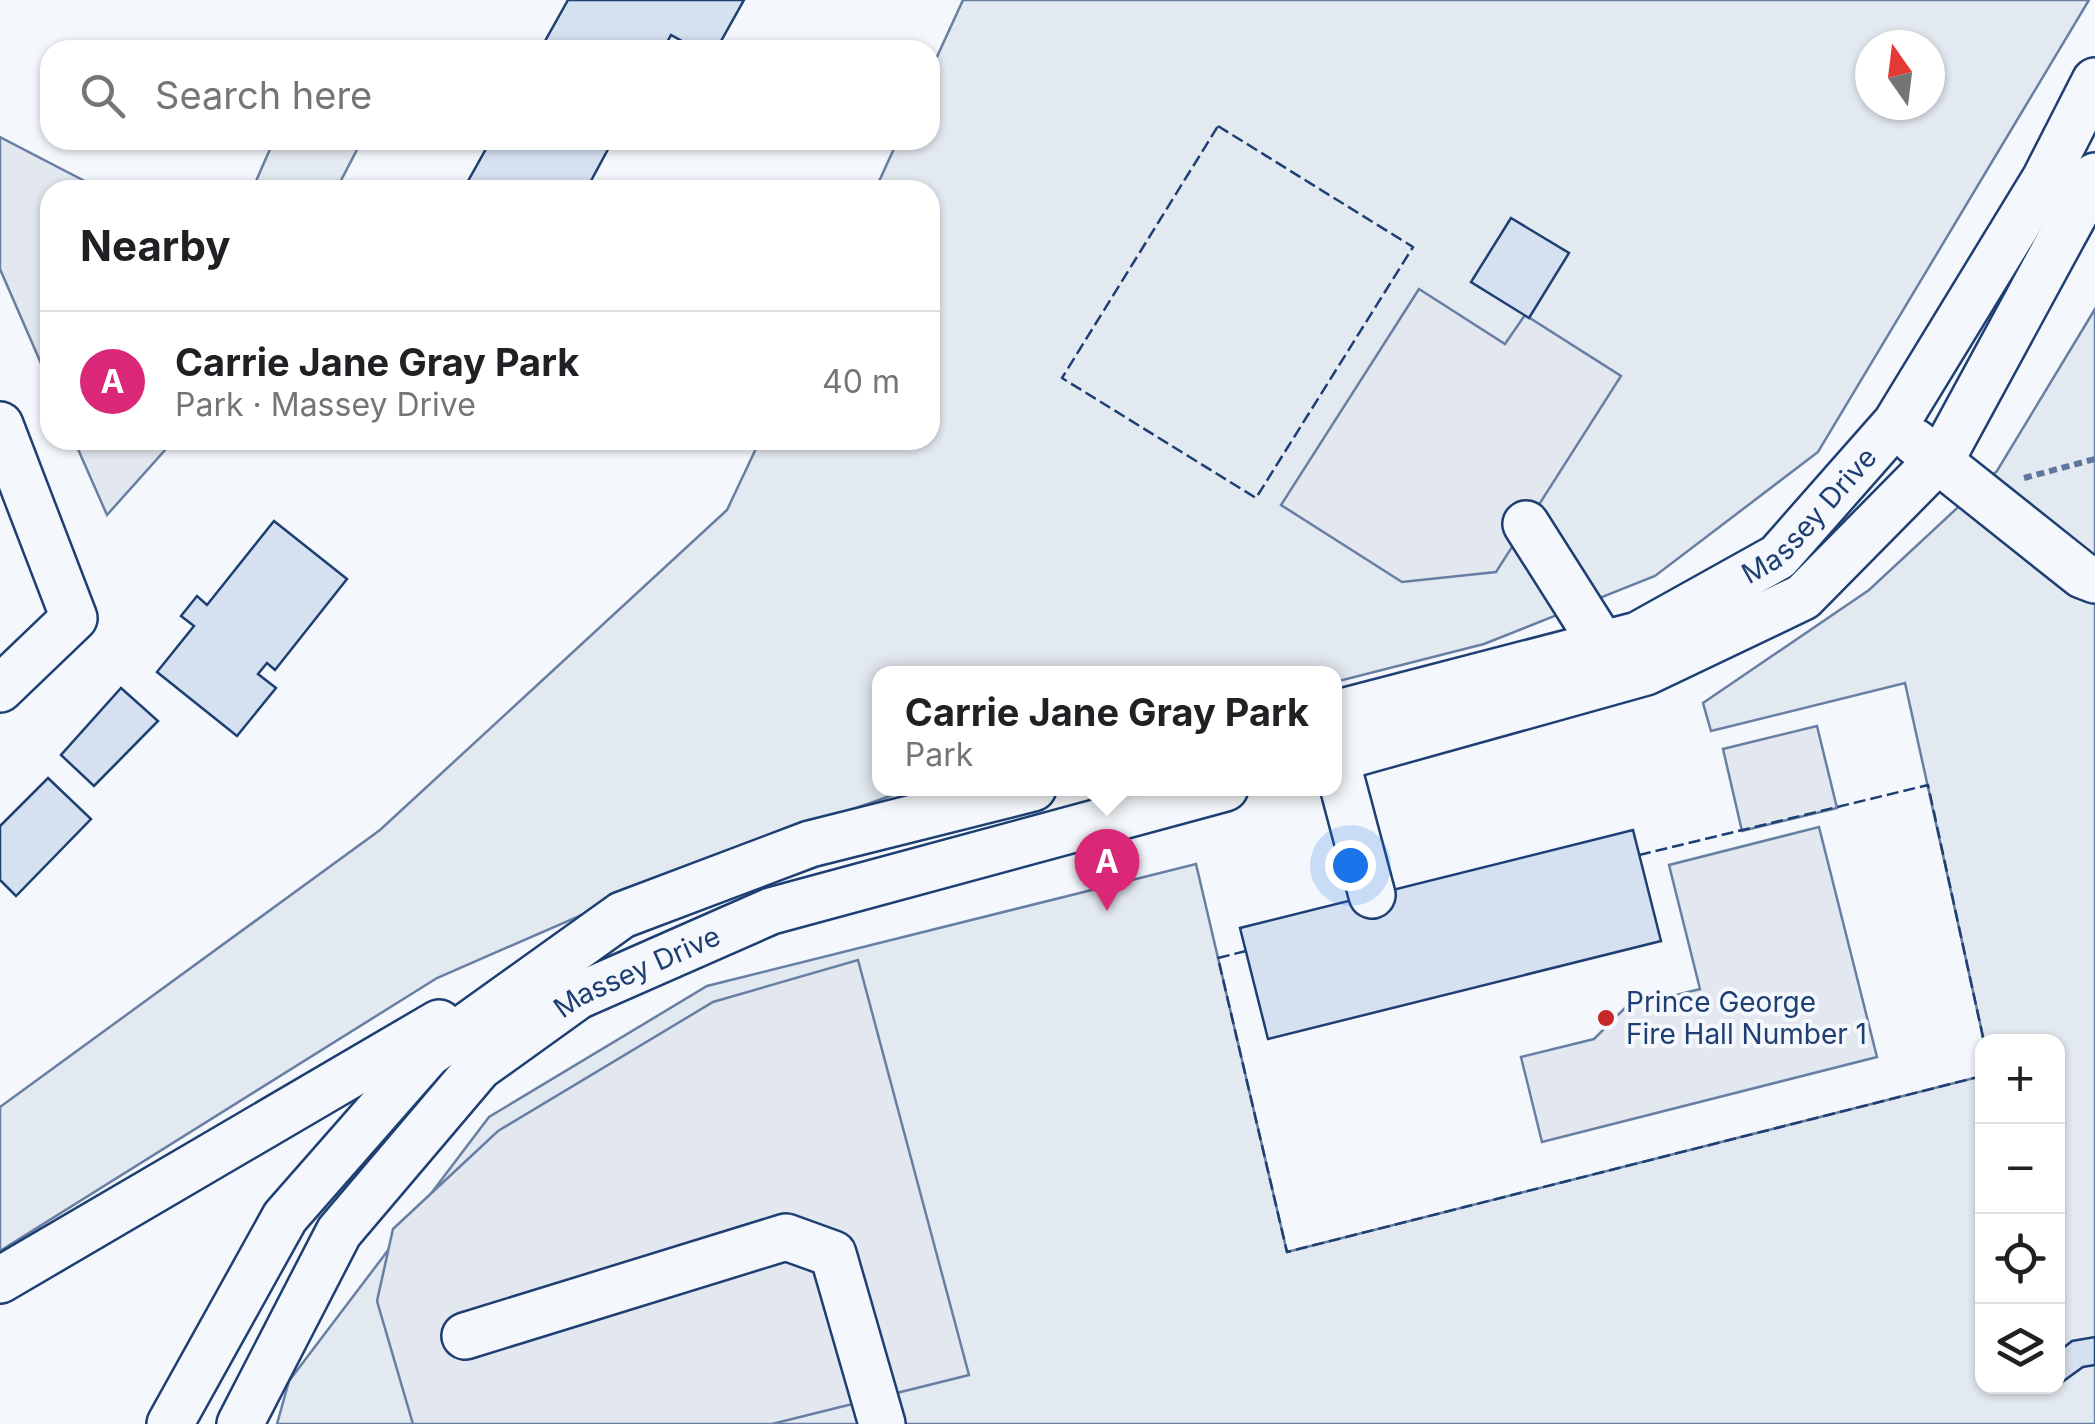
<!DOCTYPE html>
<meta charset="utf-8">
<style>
body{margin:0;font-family:Inter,sans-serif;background:#f6f6f6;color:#202124}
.controls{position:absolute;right:30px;bottom:30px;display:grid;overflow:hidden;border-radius:20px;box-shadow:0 2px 8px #0004}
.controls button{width:90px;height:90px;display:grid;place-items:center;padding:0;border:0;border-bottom:2px solid #e0e0e0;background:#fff;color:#202124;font:50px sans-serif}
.compass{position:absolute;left:1855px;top:30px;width:90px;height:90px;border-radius:50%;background:#fff;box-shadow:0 2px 8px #0004;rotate:346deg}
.you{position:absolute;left:1350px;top:865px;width:35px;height:35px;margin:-25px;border:8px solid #fff;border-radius:50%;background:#1a73e8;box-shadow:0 0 0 15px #1a73e833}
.badge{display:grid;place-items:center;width:65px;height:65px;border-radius:50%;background:#db2777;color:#fff;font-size:32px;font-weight:700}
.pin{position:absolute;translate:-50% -82px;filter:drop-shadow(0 2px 5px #0008)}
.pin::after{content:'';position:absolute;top:52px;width:35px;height:30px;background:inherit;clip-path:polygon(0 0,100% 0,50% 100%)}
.popup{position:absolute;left:872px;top:666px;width:470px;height:130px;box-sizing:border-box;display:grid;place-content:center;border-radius:20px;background:#fff;filter:drop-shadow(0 2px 8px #0005);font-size:32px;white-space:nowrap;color:#757577}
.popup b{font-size:38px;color:#202124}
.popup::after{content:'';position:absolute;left:50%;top:100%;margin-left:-20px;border:20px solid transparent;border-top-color:#fff}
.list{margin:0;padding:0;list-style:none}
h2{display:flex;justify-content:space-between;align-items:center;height:130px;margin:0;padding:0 40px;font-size:42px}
h2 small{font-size:32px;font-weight:400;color:#757577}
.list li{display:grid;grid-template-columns:65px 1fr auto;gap:30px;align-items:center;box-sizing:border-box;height:140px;padding:0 40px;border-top:2px solid #e0e0e0}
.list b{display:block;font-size:38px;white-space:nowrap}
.list p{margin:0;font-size:32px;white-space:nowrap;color:#757577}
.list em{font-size:32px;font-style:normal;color:#757577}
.icon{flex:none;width:55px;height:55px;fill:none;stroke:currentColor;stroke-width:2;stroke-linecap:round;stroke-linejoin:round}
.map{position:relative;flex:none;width:2095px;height:1424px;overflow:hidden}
.search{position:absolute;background:#fff;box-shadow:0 2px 8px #0004;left:40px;top:40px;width:900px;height:110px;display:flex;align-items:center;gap:25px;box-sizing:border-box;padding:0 35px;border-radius:30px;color:#757577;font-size:38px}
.panel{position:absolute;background:#fff;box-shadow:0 2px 8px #0004;left:40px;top:180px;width:900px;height:270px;border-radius:30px}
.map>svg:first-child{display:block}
</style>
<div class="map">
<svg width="2095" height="1424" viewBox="0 0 2095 1424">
<rect width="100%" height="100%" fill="#f4f7fb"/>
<path fill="#e3e9f0" stroke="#687fa3" stroke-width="2.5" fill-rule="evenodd" d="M 963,0 L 2089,0 L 1818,452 L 1655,576 L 1484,644 L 1335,682 L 1334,674 L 880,674 L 880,788 L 910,789 L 708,860 L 437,978 L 0,1251 L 0,1107 L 380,830 L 727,510 L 760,440 L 930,440 L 930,190 L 875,190 L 898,140 L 930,140 L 930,72 ZM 1870,45 L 1930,45 L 1930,105 L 1870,105 Z
M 274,140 L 362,140 L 336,190 L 257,190 L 253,188 Z
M 2095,309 L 2095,1424 L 277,1424 L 289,1381 L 489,1117 L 707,986 L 1196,864 L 1287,1252 L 1982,1076 L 1982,1386 L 2058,1386 L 2058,1042 L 1984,1041 L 1905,683 L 1711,731 L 1703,703 L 1869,590 L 1997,471 Z"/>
<path fill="#e3e8f0" stroke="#687fa3" stroke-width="2.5" d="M 0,137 L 102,190 L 50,190 L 50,384 L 0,269 Z
M 1419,289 L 1505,344 L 1525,315 L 1621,376 L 1496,572 L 1402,582 L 1281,505 Z
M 74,440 L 174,440 L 107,515 Z
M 1817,726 L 1837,808 L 1742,831 L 1723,749 Z
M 1819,827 L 1877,1057 L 1542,1142 L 1521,1057 L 1594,1039 L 1625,1008 L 1700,989 L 1669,865 Z
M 858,960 L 969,1375 L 772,1424 L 413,1424 L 377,1301 L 393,1229 L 498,1131 L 713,1002 Z"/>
<path fill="#d5e0f0" stroke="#1d3f73" stroke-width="2.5" d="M 568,0 L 744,0 L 716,50 L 698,50 L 671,35 L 663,50 L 540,50 Z
M 491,140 L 613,140 L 586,190 L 463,190 Z
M 1511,218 L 1569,253 L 1529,318 L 1471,282 Z
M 274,521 L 347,579 L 275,670 L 267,663 L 258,674 L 276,688 L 237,736 L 157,672 L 194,626 L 181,616 L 197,596 L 207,605 Z
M 121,688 L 158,721 L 94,786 L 61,755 Z
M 48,778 L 91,819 L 16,896 L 0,880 L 0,826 Z
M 1633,830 L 1661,941 L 1268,1039 L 1240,928 Z
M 2095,1337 L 2095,1365 L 2083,1367 L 2058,1385 L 2058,1352 L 2072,1341 Z"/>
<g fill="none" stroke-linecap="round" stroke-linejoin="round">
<defs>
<g id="minor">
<path d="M 0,425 L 74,618 L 0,689"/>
<path d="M 1915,442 L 2082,575 L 2095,580"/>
<path d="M 1526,524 L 1616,666"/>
<path id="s1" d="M 1334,714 L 1638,635 L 1778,557 L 1896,423 L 2045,179 L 2095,81"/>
<path d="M 1334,752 L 1372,895"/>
<path d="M 1334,759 L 1646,672 L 1803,597 L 1944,454 L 2095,176"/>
<path d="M 0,1280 L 439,1023"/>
<path d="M 465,1336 L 786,1237 L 833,1254 L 882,1424"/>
<path d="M 170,1424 L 285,1217 L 428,1054 L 622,915 L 810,844 L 1033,788"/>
<path id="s2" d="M 240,1424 L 339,1232 L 479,1067 L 578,996 L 771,911 L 1225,788"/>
</g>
</defs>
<use href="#minor" stroke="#1d3f73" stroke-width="50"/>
<path stroke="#5e769c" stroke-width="6" stroke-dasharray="8 5" stroke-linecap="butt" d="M 2024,478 L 2095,459"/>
<use href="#minor" stroke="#f4f7fb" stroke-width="45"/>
<path stroke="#1d3f73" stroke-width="2.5" stroke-dasharray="12 5" stroke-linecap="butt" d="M 1218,126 L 1413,247 L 1256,498 L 1062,378 Z
M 1639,855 L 1928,785 L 1984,1042
M 1246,951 L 1218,958 L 1287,1252 L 1982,1076"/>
</g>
<circle fill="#c62828" stroke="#f4f7fb" stroke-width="4" cx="1606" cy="1018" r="10"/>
<g text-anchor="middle" stroke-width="8" stroke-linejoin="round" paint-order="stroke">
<g font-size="28" fill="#1d3f73" stroke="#f4f7fb">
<text dy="10" stroke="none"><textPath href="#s1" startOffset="525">Massey Drive</textPath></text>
<text dy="10" stroke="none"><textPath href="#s2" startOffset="618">Massey Drive</textPath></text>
</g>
<g font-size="28" fill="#1d3f73" stroke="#f4f7fb" text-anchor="start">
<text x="1626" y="1012">Prince George<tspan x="1626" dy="32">Fire Hall Number 1</tspan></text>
</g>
</g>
</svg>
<div class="controls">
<button>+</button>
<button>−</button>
<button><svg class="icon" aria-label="locate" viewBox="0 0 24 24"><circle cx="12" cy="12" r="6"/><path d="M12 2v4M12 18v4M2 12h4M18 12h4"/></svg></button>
<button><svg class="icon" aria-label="layers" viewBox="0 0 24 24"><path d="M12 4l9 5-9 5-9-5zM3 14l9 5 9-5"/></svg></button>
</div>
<svg class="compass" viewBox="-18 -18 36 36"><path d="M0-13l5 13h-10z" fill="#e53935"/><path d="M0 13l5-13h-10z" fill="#757577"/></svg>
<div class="you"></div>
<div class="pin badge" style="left:1107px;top:911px">A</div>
<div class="popup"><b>Carrie Jane Gray Park</b>Park</div>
<div class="search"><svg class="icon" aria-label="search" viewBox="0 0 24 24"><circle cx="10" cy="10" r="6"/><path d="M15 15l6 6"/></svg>Search here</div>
<section class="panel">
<h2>Nearby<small></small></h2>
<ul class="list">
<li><span class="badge">A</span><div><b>Carrie Jane Gray Park</b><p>Park · Massey Drive</p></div><em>40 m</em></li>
</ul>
</section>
</div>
